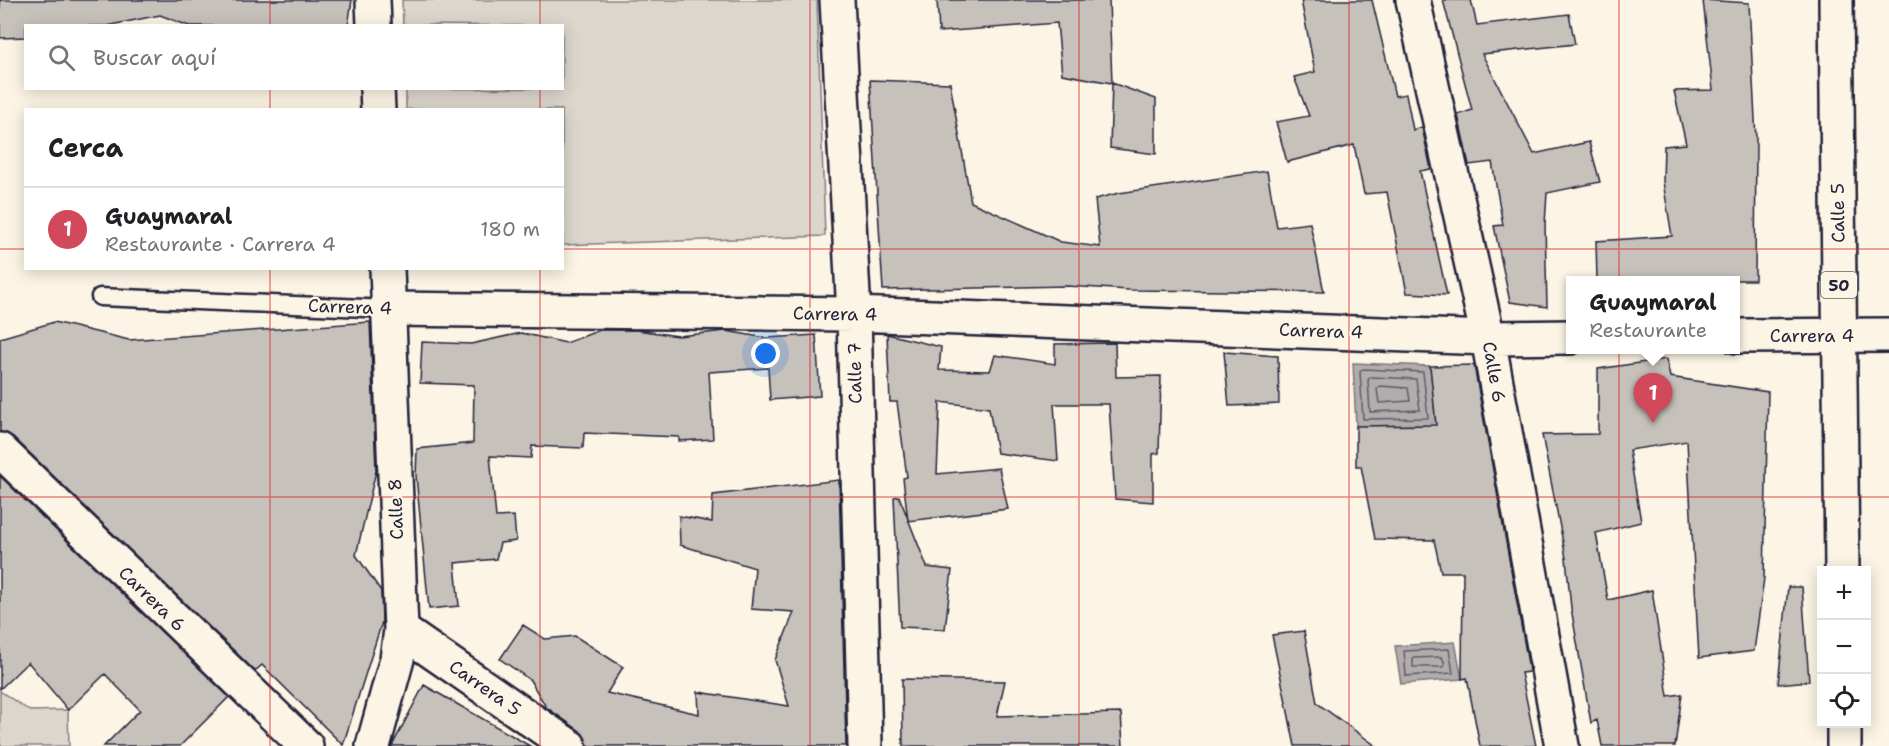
<!DOCTYPE html>
<html lang="es">
<meta charset="utf-8">
<style>
body{margin:0;font-family:"Shantell Sans",sans-serif;background:#f2f2f2;color:#202124}
.controls{position:absolute;right:18px;bottom:18px;display:grid;overflow:hidden;border-radius:0px;box-shadow:0 3px 15px #0003}
.controls button{width:54px;height:54px;display:grid;place-items:center;padding:0;border:0;border-bottom:2px solid #e0e0e0;background:#fff;color:#202124;font:30px sans-serif}
.you{position:absolute;left:766px;top:354px;width:21px;height:21px;margin:-15px;border:4px solid #fff;border-radius:50%;background:#1a73e8;box-shadow:0 0 0 9px #1a73e833}
.badge{display:grid;place-items:center;width:39px;height:39px;border-radius:50%;background:#d1495b;color:#fff;font-size:20px;font-weight:700}
.pin{position:absolute;translate:-50% -50px;filter:drop-shadow(0 2px 3px #0008)}
.pin::after{content:'';position:absolute;top:32px;width:21px;height:18px;background:inherit;clip-path:polygon(0 0,100% 0,50% 100%)}
.popup{position:absolute;left:1566px;top:276px;width:174px;height:78px;box-sizing:border-box;display:grid;place-content:center;border-radius:0px;background:#fff;filter:drop-shadow(0 2px 4px #0005);font-size:20px;white-space:nowrap;color:#757577}
.popup b{font-size:22px;color:#202124}
.popup::after{content:'';position:absolute;left:50%;top:100%;margin-left:-12px;border:12px solid transparent;border-top-color:#fff}
.list{margin:0;padding:0;list-style:none}
h2{display:flex;justify-content:space-between;align-items:center;height:78px;margin:0;padding:0 24px;font-size:26px}
h2 small{font-size:20px;font-weight:400;color:#757577}
.list li{display:grid;grid-template-columns:39px 1fr auto;gap:18px;align-items:center;box-sizing:border-box;height:84px;padding:0 24px;border-top:2px solid #e0e0e0}
.list b{display:block;font-size:22px;white-space:nowrap}
.list p{margin:0;font-size:20px;white-space:nowrap;color:#757577}
.list em{font-size:20px;font-style:normal;color:#757577}
.icon{flex:none;width:33px;height:33px;fill:none;stroke:currentColor;stroke-width:2;stroke-linecap:round;stroke-linejoin:round}
.map{position:relative;flex:none;width:1889px;height:746px;overflow:hidden}
.search{position:absolute;background:#fff;box-shadow:0 3px 15px #0003;left:24px;top:24px;width:540px;height:66px;display:flex;align-items:center;gap:15px;box-sizing:border-box;padding:0 21px;border-radius:0px;color:#757577;font-size:22px}
.panel{position:absolute;background:#fff;box-shadow:0 3px 15px #0003;left:24px;top:108px;width:540px;height:162px;border-radius:0px}
.map>svg:first-child{display:block}
</style>
<div class="map">
<svg width="1889" height="746" viewBox="0 0 1889 746">
<rect width="100%" height="100%" fill="#fcf5e5"/>
<filter id="ink" filterUnits="userSpaceOnUse"><feTurbulence type="fractalNoise" baseFrequency=".0167" numOctaves="2"/><feDisplacementMap in="SourceGraphic" scale="12" xChannelSelector="R" yChannelSelector="G"/><feConvolveMatrix kernelMatrix="1 2 1 2 8 2 1 2 1" color-interpolation-filters="sRGB"/></filter>
<g filter="url(#ink)">
<path fill="#dcd6cc" stroke="#7f7c84" stroke-width="1.5" d="M 402,0 L 817,0 L 825,236 L 563,245 L 562,110 L 406,109 L 406,89 L 562,88 L 562,26 L 403,25 Z
M 0,691 L 30,711 L 68,710 L 69,746 L 0,746 Z"/>
<path fill="#b2adab" stroke="#78757e" stroke-width="1.5" d="M 1353,363 L 1430,366 L 1436,425 L 1356,426 Z
M 1455,642 L 1462,679 L 1401,684 L 1395,646 Z"/>
<g fill="none" stroke-linecap="round" stroke-linejoin="round">
<path stroke="#5c5a68" stroke-width="1.5" d="M 1363,369 L 1423,372 L 1428,418 L 1363,419 L 1360,372 Z
M 1371,377 L 1416,379 L 1420,410 L 1370,412 L 1368,380 Z
M 1380,386 L 1408,388 L 1410,401 L 1379,403 L 1377,389 Z
M 1449,649 L 1453,673 L 1406,676 L 1404,651 Z
M 1442,657 L 1445,664 L 1443,667 L 1413,667 L 1413,658 Z"/>
</g>
<path fill="#c6c1bb" stroke="#22223b" stroke-width="1.5" d="M 0,0 L 352,0 L 348,26 L 189,26 L 160,15 L 106,26 L 26,26 L 26,37 L 0,38 Z
M 937,0 L 1109,0 L 1112,83 L 1062,74 L 1057,23 L 939,32 Z
M 1301,0 L 1372,0 L 1395,96 L 1406,94 L 1413,130 L 1422,127 L 1431,169 L 1420,171 L 1447,295 L 1407,293 L 1387,192 L 1364,194 L 1354,145 L 1287,162 L 1276,122 L 1309,116 L 1294,77 L 1315,72 Z
M 1443,0 L 1471,0 L 1477,25 L 1569,14 L 1575,44 L 1482,54 L 1534,154 L 1589,142 L 1600,182 L 1547,193 L 1545,224 L 1547,307 L 1510,302 L 1494,226 L 1503,225 L 1492,162 L 1469,165 L 1458,115 L 1472,110 Z
M 1703,0 L 1749,3 L 1756,139 L 1755,280 L 1597,280 L 1596,241 L 1672,236 L 1663,182 L 1664,146 L 1686,144 L 1674,91 L 1713,90 Z
M 870,80 L 950,83 L 971,202 L 1061,242 L 1100,247 L 1095,199 L 1119,193 L 1267,171 L 1277,227 L 1310,223 L 1324,292 L 1129,290 L 1067,286 L 883,290 Z
M 1112,83 L 1156,99 L 1156,154 L 1110,148 Z
M 54,322 L 129,340 L 370,322 L 376,471 L 356,555 L 381,591 L 382,622 L 343,745 L 262,665 L 255,671 L 13,437 L 0,432 L 0,338 Z
M 600,330 L 637,330 L 678,336 L 726,331 L 766,338 L 816,335 L 820,396 L 770,400 L 768,368 L 709,372 L 713,439 L 679,441 L 679,437 L 584,433 L 583,448 L 532,446 L 531,458 L 490,456 L 496,517 L 514,516 L 516,541 L 500,543 L 496,559 L 455,563 L 459,606 L 429,609 L 416,476 L 417,449 L 473,443 L 474,385 L 420,383 L 422,342 L 471,344 L 521,333 L 566,343 Z
M 887,334 L 941,347 L 939,370 L 990,371 L 995,355 L 1055,364 L 1055,344 L 1115,343 L 1116,377 L 1161,376 L 1159,453 L 1153,454 L 1153,502 L 1115,499 L 1109,404 L 1054,404 L 1058,461 L 997,453 L 989,408 L 940,402 L 937,474 L 999,468 L 1008,509 L 908,521 L 903,478 L 907,477 L 897,402 L 890,402 Z
M 1224,352 L 1278,356 L 1279,404 L 1229,406 Z
M 1666,359 L 1670,377 L 1768,392 L 1764,578 L 1754,651 L 1699,658 L 1687,441 L 1629,450 L 1641,522 L 1596,533 L 1608,600 L 1652,590 L 1668,696 L 1682,694 L 1675,746 L 1602,746 L 1597,720 L 1591,723 L 1571,608 L 1566,558 L 1542,435 L 1598,434 L 1598,369 Z
M 1474,365 L 1527,658 L 1529,672 L 1521,673 L 1536,746 L 1480,746 L 1467,678 L 1462,679 L 1463,572 L 1441,572 L 1434,540 L 1375,539 L 1361,466 L 1356,466 L 1356,426 L 1436,425 L 1430,366 Z
M 0,476 L 229,697 L 180,746 L 104,746 L 140,710 L 105,674 L 68,710 L 28,662 L 0,689 Z
M 839,480 L 846,746 L 587,746 L 580,731 L 546,707 L 530,680 L 500,659 L 523,625 L 545,639 L 575,636 L 623,667 L 607,693 L 699,714 L 698,692 L 789,706 L 775,660 L 794,612 L 751,609 L 755,568 L 680,545 L 679,516 L 712,522 L 713,495 Z
M 899,496 L 927,567 L 952,570 L 945,629 L 900,627 L 894,497 Z
M 1788,587 L 1802,587 L 1809,681 L 1778,684 Z
M 1304,631 L 1317,703 L 1376,746 L 1295,746 L 1272,635 Z
M 902,679 L 1005,681 L 997,716 L 1121,713 L 1123,746 L 903,746 Z
M 424,685 L 443,696 L 530,746 L 392,746 Z"/>
<g fill="none" stroke-linecap="round" stroke-linejoin="round">
<defs>
<path id="service" d="M 100,297 L 389,309"/>
<path id="minor" d="M 373,0 L 374,26
M 837,0 L 854,314 L 865,746
M 1413,0 L 1488,338 L 1562,746
M 377,88 L 378,110
M 389,309 L 854,314 L 1488,338 L 1570,337
M 1736,336 L 1889,335
M 0,450 L 306,746
M 401,630 L 569,746
M 373,746 L 397,659 L 401,630 L 387,268"/>
<path id="trunk" d="M 1836,0 L 1842,570
M 1844,724 L 1844,746"/>
</defs>
<use href="#service" stroke="#22223b" stroke-width="21"/>
<use href="#minor" stroke="#22223b" stroke-width="38"/>
<use href="#trunk" stroke="#22223b" stroke-width="38"/>
<use href="#service" stroke="#fcf5e5" stroke-width="16"/>
<use href="#minor" stroke="#fcf5e5" stroke-width="33"/>
<use href="#trunk" stroke="#fcf5e5" stroke-width="33"/>
</g>
</g>
<path fill="none" stroke="#d62828" stroke-width="1.5" stroke-opacity="0.55" d="M 270,0 L 270,26M 540,0 L 540,26M 810,0 L 810,746M 1079,0 L 1079,746M 1349,0 L 1349,746M 1619,0 L 1619,746M 270,88 L 270,110M 540,88 L 540,110M 0,249 L 26,249M 562,249 L 1889,249M 270,268 L 270,746M 540,268 L 540,746M 0,497 L 1889,497"/>
<g text-anchor="middle" stroke-width="5" stroke-linejoin="round" paint-order="stroke">
<rect fill="#fcf5e5" stroke="#63616e" stroke-width="1.5" x="1821" y="272" width="36" height="26" rx="4.5"/>
<g font-size="16" font-weight="bold" fill="#22223b">
<text x="1839" y="291">50</text>
</g>
<g font-size="18" fill="#22223b" stroke="#fcf5e5">
<text transform="translate(1838 213) rotate(-91)" y="6">Calle 5</text>
<text transform="translate(350 307) rotate(2)" y="6">Carrera 4</text>
<text transform="translate(835 314) rotate(1)" y="6">Carrera 4</text>
<text transform="translate(1321 331) rotate(2)" y="6">Carrera 4</text>
<text x="1812" y="342">Carrera 4</text>
<text transform="translate(1494 372) rotate(80)" y="6">Calle 6</text>
<text transform="translate(855 373) rotate(-91)" y="6">Calle 7</text>
<text transform="translate(396 509) rotate(-92)" y="6">Calle 8</text>
<text transform="translate(152 599) rotate(44)" y="6">Carrera 6</text>
<text transform="translate(485 688) rotate(35)" y="6">Carrera 5</text>
</g>
</g>
</svg>
<div class="controls">
<button>+</button>
<button>−</button>
<button><svg class="icon" aria-label="locate" viewBox="0 0 24 24"><circle cx="12" cy="12" r="6"/><path d="M12 2v4M12 18v4M2 12h4M18 12h4"/></svg></button>
</div>
<div class="you"></div>
<div class="pin badge" style="left:1653px;top:423px">1</div>
<div class="popup"><b>Guaymaral</b>Restaurante</div>
<div class="search"><svg class="icon" aria-label="search" viewBox="0 0 24 24"><circle cx="10" cy="10" r="6"/><path d="M15 15l6 6"/></svg>Buscar aquí</div>
<section class="panel">
<h2>Cerca<small></small></h2>
<ul class="list">
<li><span class="badge">1</span><div><b>Guaymaral</b><p>Restaurante · Carrera 4</p></div><em>180 m</em></li>
</ul>
</section>
</div>
